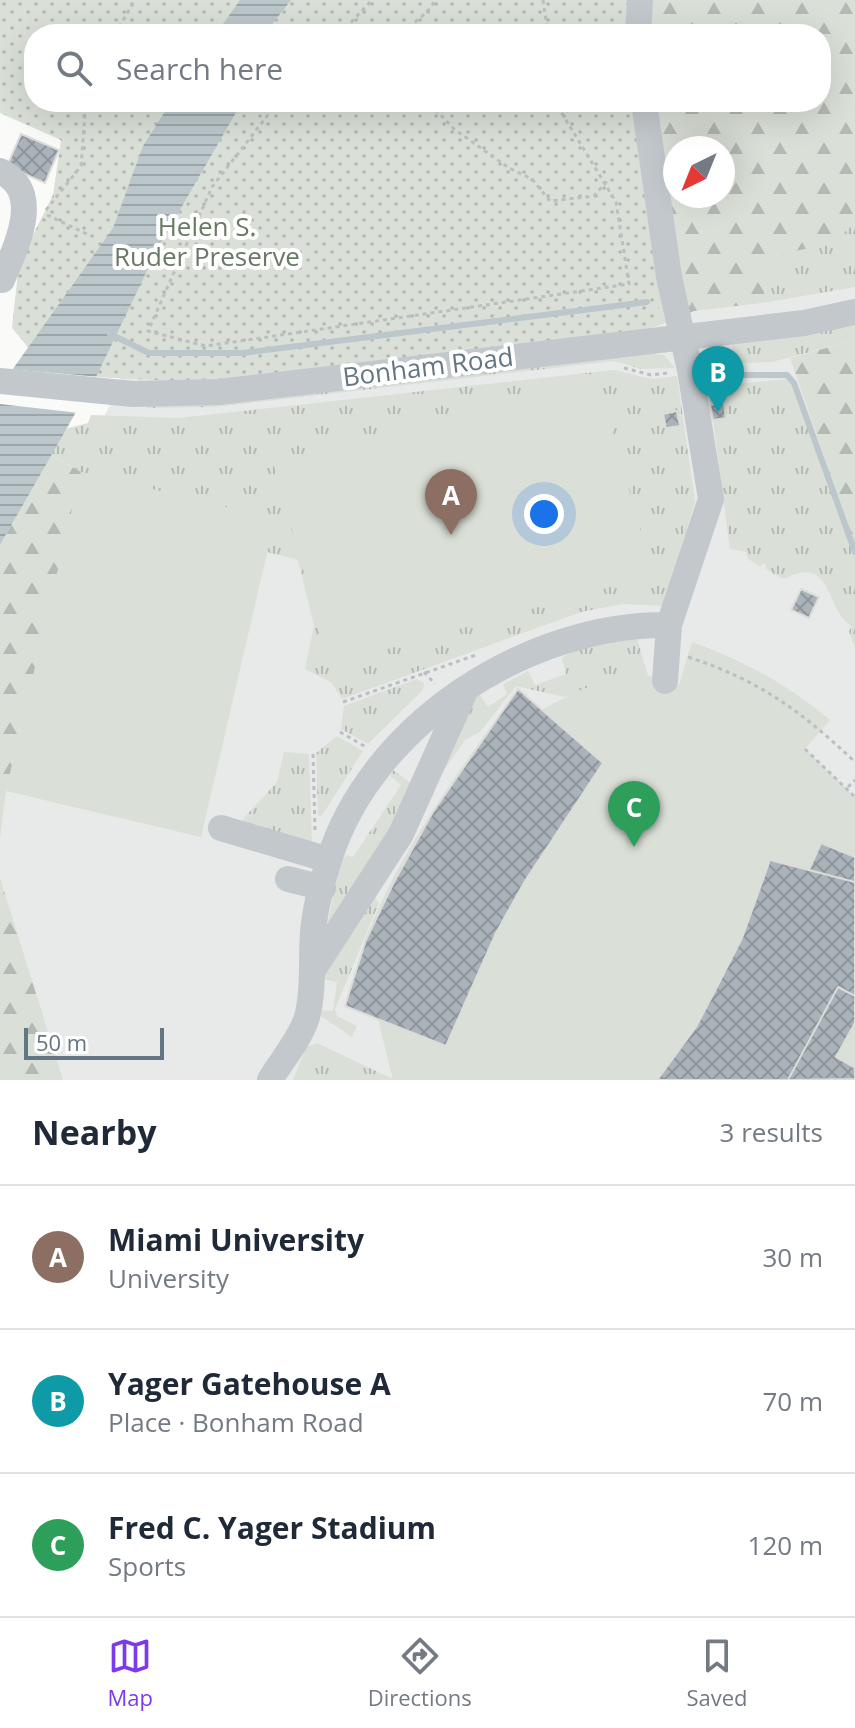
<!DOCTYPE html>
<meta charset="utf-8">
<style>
body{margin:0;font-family:"Open Sans",sans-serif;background:#f6f6f7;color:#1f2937}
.compass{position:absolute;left:663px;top:136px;width:72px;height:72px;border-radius:50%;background:#fff;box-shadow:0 8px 32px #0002;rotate:223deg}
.scale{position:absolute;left:24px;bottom:20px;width:140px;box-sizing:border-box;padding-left:8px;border:4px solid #657683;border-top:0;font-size:22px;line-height:28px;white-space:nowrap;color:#657683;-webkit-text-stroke:6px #fff;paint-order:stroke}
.you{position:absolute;left:544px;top:514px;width:28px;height:28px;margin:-20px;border:6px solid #fff;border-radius:50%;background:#1a73e8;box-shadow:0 0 0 12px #1a73e833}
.badge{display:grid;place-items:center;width:52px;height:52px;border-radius:50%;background:#7c3aed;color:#fff;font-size:26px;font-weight:700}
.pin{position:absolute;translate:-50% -66px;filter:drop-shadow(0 2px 4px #0008)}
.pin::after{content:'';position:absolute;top:42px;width:28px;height:24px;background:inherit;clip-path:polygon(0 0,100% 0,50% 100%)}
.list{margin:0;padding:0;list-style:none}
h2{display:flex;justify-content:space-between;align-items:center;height:104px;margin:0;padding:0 32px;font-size:34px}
h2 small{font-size:26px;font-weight:400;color:#747a83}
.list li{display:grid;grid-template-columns:52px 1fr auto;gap:24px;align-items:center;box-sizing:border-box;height:144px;padding:0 32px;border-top:2px solid #e0e1e3}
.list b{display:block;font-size:30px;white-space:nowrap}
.list p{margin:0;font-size:26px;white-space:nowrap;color:#747a83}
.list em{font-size:26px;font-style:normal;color:#747a83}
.icon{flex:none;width:44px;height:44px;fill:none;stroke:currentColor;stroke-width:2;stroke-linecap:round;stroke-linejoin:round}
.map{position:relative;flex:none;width:855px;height:1080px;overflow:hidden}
.search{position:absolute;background:#fff;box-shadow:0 8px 32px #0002;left:24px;right:24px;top:24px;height:88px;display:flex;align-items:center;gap:20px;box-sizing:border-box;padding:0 28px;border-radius:32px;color:#747a83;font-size:30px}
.sheet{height:536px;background:#fff}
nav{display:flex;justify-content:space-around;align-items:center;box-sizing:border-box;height:112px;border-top:2px solid #e0e1e3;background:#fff;font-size:22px;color:#747a83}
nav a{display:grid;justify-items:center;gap:4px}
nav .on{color:#7c3aed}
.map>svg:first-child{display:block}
</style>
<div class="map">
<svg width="855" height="1080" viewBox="0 0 855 1080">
<defs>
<pattern id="grass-tufts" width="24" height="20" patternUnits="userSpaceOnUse" patternTransform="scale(2)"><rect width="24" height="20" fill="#dadfd7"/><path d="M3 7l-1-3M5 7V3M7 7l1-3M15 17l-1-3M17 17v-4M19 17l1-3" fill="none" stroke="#b4b9b4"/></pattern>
<pattern id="forest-firs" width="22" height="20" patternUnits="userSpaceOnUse" patternTransform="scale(2)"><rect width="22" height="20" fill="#dadfd7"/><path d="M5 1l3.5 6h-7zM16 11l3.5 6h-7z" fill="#b4b9b4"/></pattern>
<pattern id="park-dots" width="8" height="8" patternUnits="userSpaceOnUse" patternTransform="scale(2)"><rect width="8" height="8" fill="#dadfd7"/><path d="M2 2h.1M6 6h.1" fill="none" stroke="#b4b9b4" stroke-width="1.8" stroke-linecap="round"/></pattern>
<pattern id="water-rules" width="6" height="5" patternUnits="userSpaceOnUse" patternTransform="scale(2)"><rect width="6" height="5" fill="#bbc7cb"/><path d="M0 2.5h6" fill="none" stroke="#9ca6aa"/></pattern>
<pattern id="building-cross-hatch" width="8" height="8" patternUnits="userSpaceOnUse" patternTransform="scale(2)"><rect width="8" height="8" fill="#aab3b9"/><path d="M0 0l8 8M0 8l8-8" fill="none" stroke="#8e969c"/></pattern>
</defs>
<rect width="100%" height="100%" fill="#fafaf8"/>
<path fill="#e8e9e9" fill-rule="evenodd" d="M 855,0 L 855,1080 L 0,1080 L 0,634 L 115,394 L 201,102 L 821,102 L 821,34 ZM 675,148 L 723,148 L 723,196 L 675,196 Z"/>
<path fill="url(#grass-tufts)" d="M 855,224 L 855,287 L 762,303 L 774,255 L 826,245 Z
M 855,326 L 855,340 L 772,362 L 729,364 L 722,361 L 714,370 L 719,382 L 727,385 L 787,379 L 797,391 L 855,555 L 855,648 L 849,631 L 852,626 C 824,610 834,553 784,579 L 767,570 L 765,563 L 760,566 L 748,559 L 746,552 L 730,549 L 713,420 L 726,418 L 724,403 L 710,405 L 707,372 L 711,360 L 733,351 L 732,344 Z
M 645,353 L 664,355 L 675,368 L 642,369 L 614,361 L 214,407 L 147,408 L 146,404 Z
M 614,370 L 651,379 L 677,376 L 695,502 L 663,606 L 623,604 L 581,612 L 342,699 L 331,682 L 305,669 L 314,626 L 298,560 L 267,552 L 275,519 L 81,472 L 51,455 L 65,429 L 88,423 L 91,415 L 178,418 Z
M 637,638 L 648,676 L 625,676 L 565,697 L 516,686 L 480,732 L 465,740 L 439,777 L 477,696 L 479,694 L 488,707 L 507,694 L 503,684 L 528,671 L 535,685 L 566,674 L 562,659 C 577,642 615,642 637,638 Z
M 417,679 L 424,683 L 423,690 L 368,744 L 341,729 L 344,706 Z
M 337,736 L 363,751 L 321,817 L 318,815 L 316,753 Z
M 284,752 L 309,754 L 312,844 L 243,826 L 243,819 L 277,782 Z
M 393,770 L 412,784 C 391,836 357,883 326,930 L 341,861 L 347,855 L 353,857 L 401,785 L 390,776 Z
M 375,898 L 379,903 L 335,1009 L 337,1016 L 357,1026 L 352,1037 L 321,1016 L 321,1010 L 333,1011 L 337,982 L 322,979 Z
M 317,1043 L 395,1080 L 293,1080 L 306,1047 Z"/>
<path fill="url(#forest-firs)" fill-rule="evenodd" d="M 291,0 L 855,0 L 855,224 L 826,245 L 774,255 L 762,303 L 694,311 L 647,330 L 108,378 L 242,102 L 821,102 L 821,34 L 270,34 ZM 675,148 L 723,148 L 723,196 L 675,196 Z
M 855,340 L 855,546 L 790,358 Z
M 51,455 L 81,472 L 6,791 L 0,838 L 0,545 Z
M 0,878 L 63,1080 L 0,1080 Z"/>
<path fill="url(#park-dots)" d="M 0,0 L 628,0 L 629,34 L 34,34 L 34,102 L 637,102 L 659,308 L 647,330 L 231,384 L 96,377 L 37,358 L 12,328 L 19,263 L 53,195 L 61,140 L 0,113 Z"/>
<path fill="#dadfd7" d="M 597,376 L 653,575 L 330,665 L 274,466 Z
M 81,472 L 275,519 L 201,837 L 6,791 Z
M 692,642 C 744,661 787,684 830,720 L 805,749 L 855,797 L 855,1080 L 393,1080 L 378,1019 L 345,1006 C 352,984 357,962 365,941 C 399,850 462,767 518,689 L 542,710 C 573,693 612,672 649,676 C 659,677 669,682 679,685 Z"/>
<path fill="url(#water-rules)" d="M 240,0 L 291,0 L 273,23 L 270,34 L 216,34 Z
M 171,102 L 242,102 L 158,248 L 96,377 L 0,545 L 0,396 L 10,373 L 113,228 L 143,146 Z"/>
<path fill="#fafaf8" d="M 8,369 L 100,377 L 79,413 L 0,404 L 0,386 Z"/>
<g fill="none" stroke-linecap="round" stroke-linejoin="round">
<path stroke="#bbc7cb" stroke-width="6" d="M 110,334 L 149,353 L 242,353 L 647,302
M 719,364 L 741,375 L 787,375 L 794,383 L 855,552"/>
</g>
<path fill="url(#building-cross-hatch)" stroke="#dcdcda" stroke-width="2" d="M 21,134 L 59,150 L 45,183 L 7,166 Z
M 724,403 L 726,418 L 713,420 L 710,405 Z
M 677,411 L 680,426 L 666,428 L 663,414 Z
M 801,589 L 819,597 L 809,618 L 791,610 Z
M 518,689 L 603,763 L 525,881 L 496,933 L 446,1046 L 345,1006 L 366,940 L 394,882 L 433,812 Z
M 821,843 L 855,857 L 855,882 L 809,870 Z
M 770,860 L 855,882 L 855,996 L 838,987 L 788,1080 L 657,1080 L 696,1027 L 717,987 L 742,938 Z
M 838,987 L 855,996 L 855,1023 L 836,1057 L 855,1068 L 855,1079 L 788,1080 Z"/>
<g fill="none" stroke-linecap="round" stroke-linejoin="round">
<path stroke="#bbbfc2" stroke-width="3" stroke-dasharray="4 4" stroke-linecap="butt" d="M 543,0 L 548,34
M 115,34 L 135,0
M 340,34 L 372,0
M 404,34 C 413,21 429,14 435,0
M 278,102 L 212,187 L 148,331 L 206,346 L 629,284 L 616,202 L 555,102
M 423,102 L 427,109 L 437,111 L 454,129 L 509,168 L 532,179 L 550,201 L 594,196 L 608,180
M 46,210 L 81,166 L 86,102
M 47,215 L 87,234
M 624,368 L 651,375 L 668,373
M 688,657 C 759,680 801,711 855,762
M 424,672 L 435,684
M 343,702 L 476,655
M 340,732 L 366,747
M 805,749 L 855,797
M 313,754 L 315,830
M 848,787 L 855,780"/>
<path stroke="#c3c8cc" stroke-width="26" d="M 638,34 L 640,0
M 644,102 L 669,277 L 690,370 L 711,499 L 669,625 L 665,681
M 0,171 C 45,192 15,248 2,280
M 0,381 L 133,394 L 219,392 L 804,323 L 855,312
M 221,828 L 329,860
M 288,879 L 323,888
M 313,970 L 401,834 L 466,689
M 270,1080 C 281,1061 301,1038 307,1017 C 314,990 311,960 313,932 C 315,909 322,882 329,860 C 372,723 529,623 669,625"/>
</g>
<g text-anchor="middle" stroke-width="8" stroke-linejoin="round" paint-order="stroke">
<g font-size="26" fill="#687a64" stroke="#fff">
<text x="207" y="236">Helen S.<tspan x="207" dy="30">Ruder Preserve</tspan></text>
</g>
<g font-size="26" fill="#657683" stroke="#fff">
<text transform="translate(428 367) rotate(-7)" y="9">Bonham Road</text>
</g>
</g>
</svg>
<svg class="compass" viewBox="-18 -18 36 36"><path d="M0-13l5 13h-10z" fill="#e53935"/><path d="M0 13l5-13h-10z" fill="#747a83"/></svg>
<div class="scale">50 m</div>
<div class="you"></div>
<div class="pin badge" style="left:451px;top:535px;background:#8d6e63">A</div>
<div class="pin badge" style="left:718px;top:412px;background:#0f9aa8">B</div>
<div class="pin badge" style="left:634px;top:847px;background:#2e9e5b">C</div>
<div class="search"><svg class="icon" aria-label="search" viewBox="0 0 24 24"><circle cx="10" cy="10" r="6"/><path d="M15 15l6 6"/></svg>Search here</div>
</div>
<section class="sheet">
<h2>Nearby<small>3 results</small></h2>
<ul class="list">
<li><span class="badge" style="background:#8d6e63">A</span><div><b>Miami University</b><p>University</p></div><em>30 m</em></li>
<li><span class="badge" style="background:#0f9aa8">B</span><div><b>Yager Gatehouse A</b><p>Place · Bonham Road</p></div><em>70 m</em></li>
<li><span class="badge" style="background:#2e9e5b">C</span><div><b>Fred C. Yager Stadium</b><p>Sports</p></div><em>120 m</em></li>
</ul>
</section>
<nav>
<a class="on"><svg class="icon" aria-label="map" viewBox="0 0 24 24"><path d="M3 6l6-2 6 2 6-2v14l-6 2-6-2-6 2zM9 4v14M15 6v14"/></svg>Map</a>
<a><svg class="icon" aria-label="directions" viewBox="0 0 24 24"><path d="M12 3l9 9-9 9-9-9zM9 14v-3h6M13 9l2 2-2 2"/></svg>Directions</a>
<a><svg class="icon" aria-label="saved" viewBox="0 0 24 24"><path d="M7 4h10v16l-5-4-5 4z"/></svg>Saved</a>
</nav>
